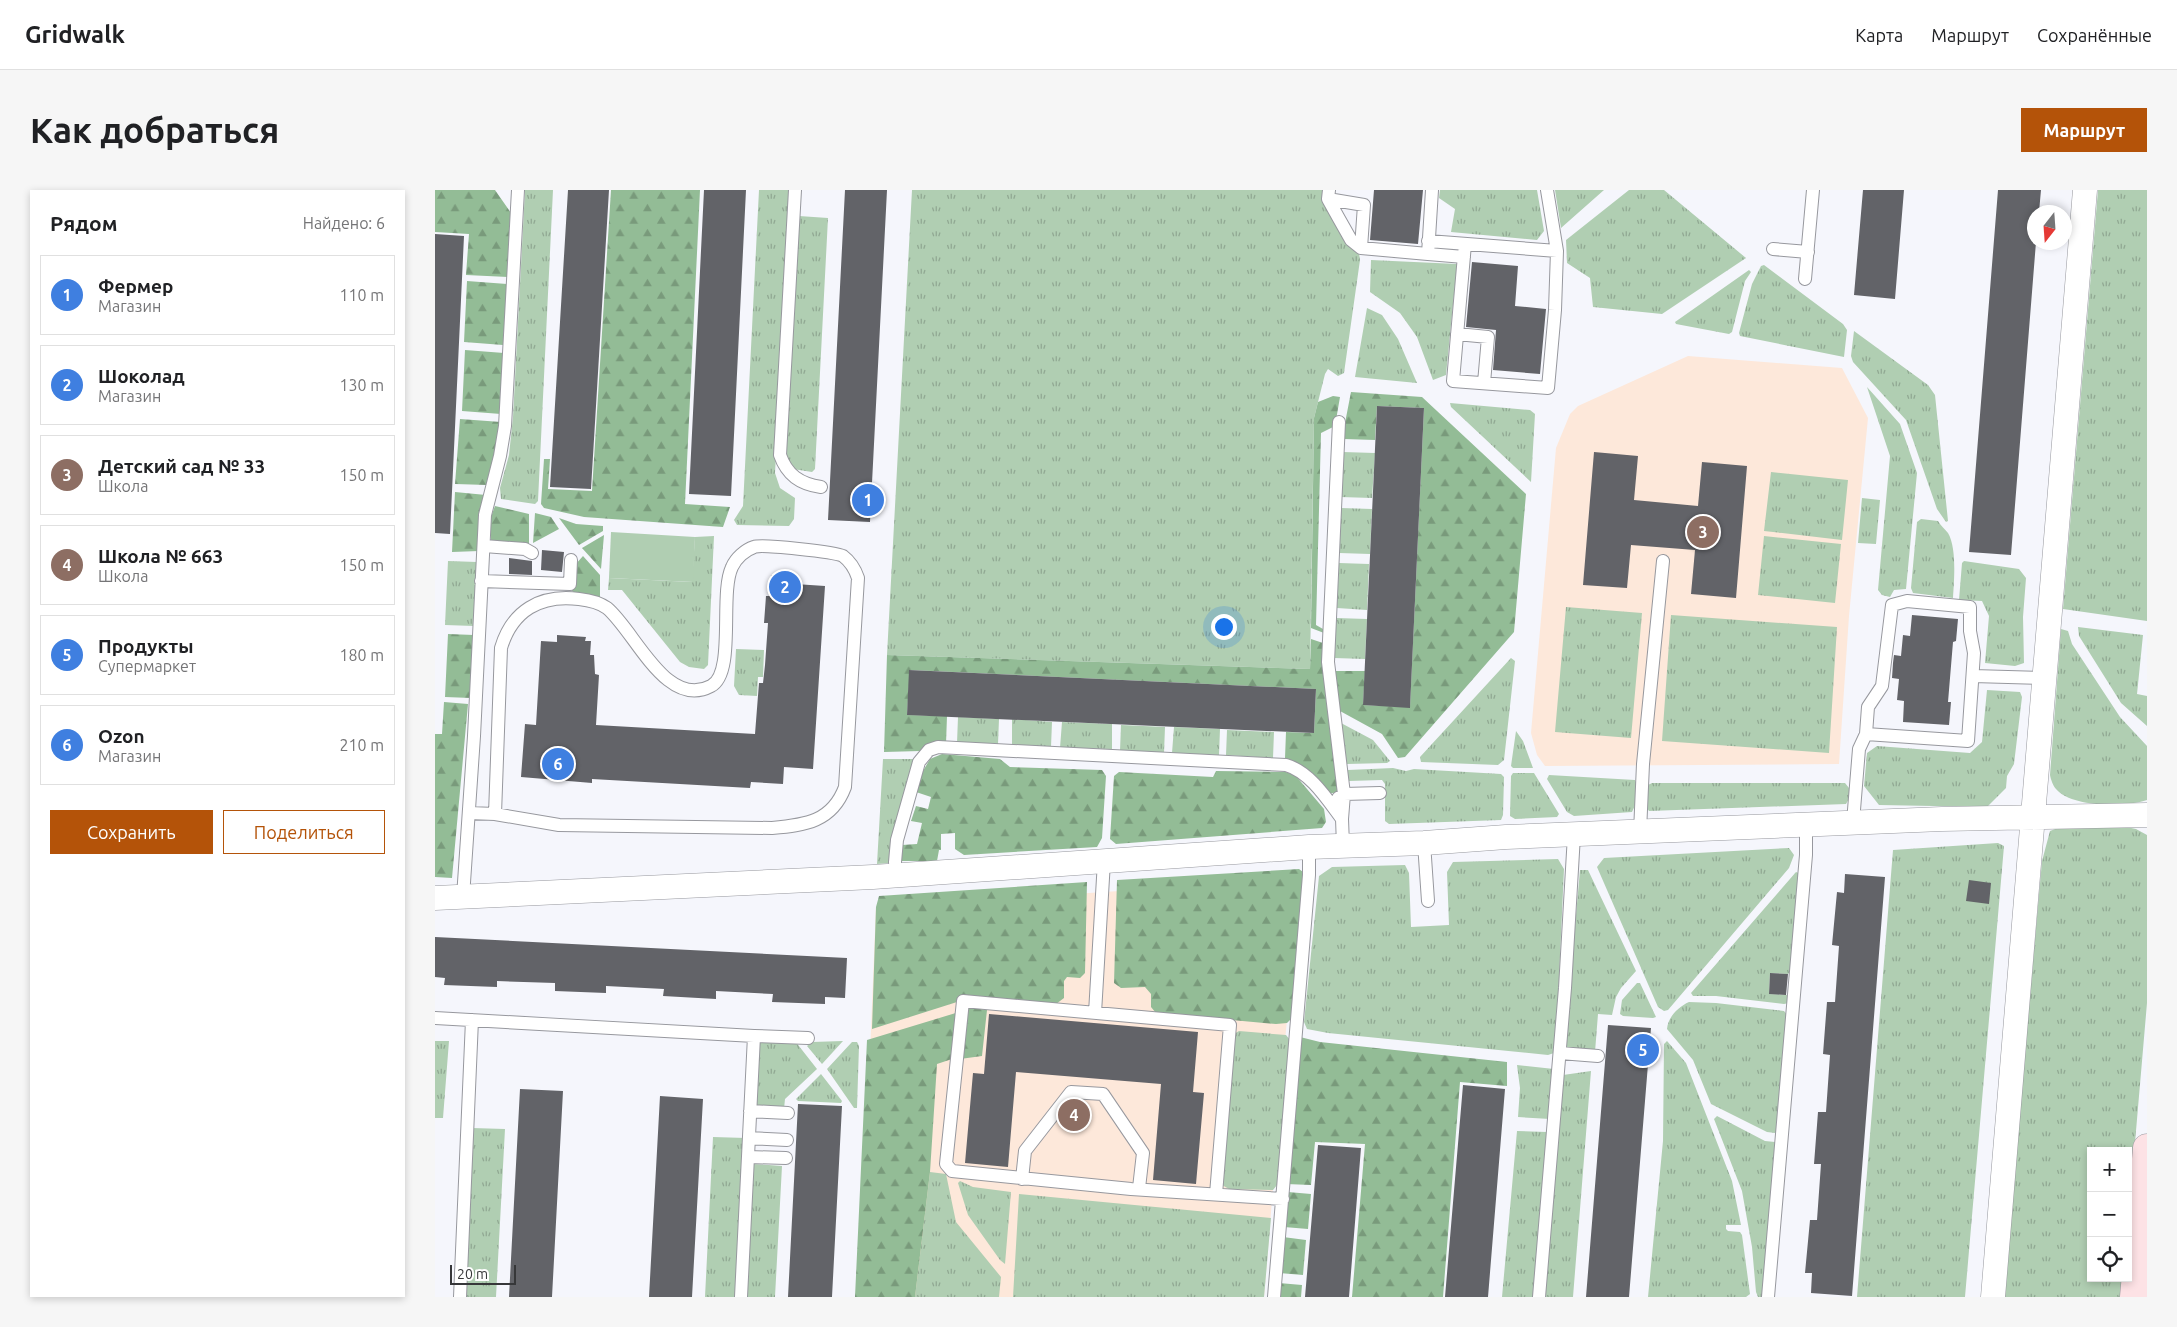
<!DOCTYPE html>
<html lang="ru">
<meta charset="utf-8">
<style>
body{margin:0;font-family:Ubuntu,sans-serif;background:#f6f6f6;color:#202124}
.controls{position:absolute;right:15px;bottom:15px;display:grid;overflow:hidden;border-radius:0px;box-shadow:0 2px 8px #0003}
.controls button{width:45px;height:45px;display:grid;place-items:center;padding:0;border:0;border-bottom:1px solid #e0e0e0;background:#fff;color:#202124;font:25px sans-serif}
.compass{position:absolute;left:1592px;top:15px;width:45px;height:45px;border-radius:50%;background:#fff;box-shadow:0 2px 8px #0003;rotate:197deg}
.scale{position:absolute;left:15px;bottom:12px;width:66px;box-sizing:border-box;padding-left:5px;border:2px solid #363739;border-top:0;font-size:14px;line-height:18px;white-space:nowrap;color:#363739;-webkit-text-stroke:4px #fff;paint-order:stroke}
.you{position:absolute;left:788px;top:436px;width:18px;height:18px;margin:-12px;border:4px solid #fff;border-radius:50%;background:#1a73e8;box-shadow:0 0 0 8px #1a73e833}
.badge{display:grid;place-items:center;width:32px;height:32px;border-radius:50%;background:#b45309;color:#fff;font-size:16px;font-weight:700}
.pin{position:absolute;translate:-50% -50%;border:2px solid #fff;box-shadow:0 1px 5px #0006}
.list{margin:0;padding:0;list-style:none}
h2{display:flex;justify-content:space-between;align-items:center;height:65px;margin:0;padding:0 20px;font-size:21px}
h2 small{font-size:16px;font-weight:400;color:#757577}
.list li{display:grid;grid-template-columns:32px 1fr auto;gap:15px;align-items:center;box-sizing:border-box;height:80px;margin:0 10px 10px;padding:0 10px;border:1px solid #e0e0e0;border-radius:0px}
.list b{display:block;font-size:19px;white-space:nowrap}
.list p{margin:0;font-size:16px;white-space:nowrap;color:#757577}
.list em{font-size:16px;font-style:normal;color:#757577}
.actions{display:flex;gap:10px;padding:15px 20px}
.actions a{flex:1;padding:11px 0;border:1px solid #b45309;border-radius:0px;text-align:center;font-size:18px;color:#b45309}
.actions .main{background:#b45309;color:#fff}
.icon{flex:none;width:28px;height:28px;fill:none;stroke:currentColor;stroke-width:2;stroke-linecap:round;stroke-linejoin:round}
.map{position:relative;flex:none;width:1712px;height:1107px;overflow:hidden;border-radius:0px}
header{display:flex;align-items:center;gap:30px;box-sizing:border-box;height:70px;padding:0 25px;background:#fff;border-bottom:1px solid #e0e0e0}
header strong{font-size:24px}
nav{display:flex;gap:28px;margin-inline-start:auto;font-size:18px}
.intro{display:flex;align-items:center;justify-content:space-between;box-sizing:border-box;height:120px;padding:0 30px}
h1{margin:0;font-size:35px}
.button{padding:12px 22px;border-radius:0px;background:#b45309;color:#fff;font-size:18px;font-weight:700}
main{display:flex;gap:30px;padding:0 30px}
aside{flex:1;background:#fff;border-radius:0px;box-shadow:0 2px 8px #0003}
.map>svg:first-child{display:block}
</style>
<header>
<strong>Gridwalk</strong>
<nav><a>Карта</a><a>Маршрут</a><a>Сохранённые</a></nav>
</header>
<div class="intro"><h1>Как добраться</h1><a class="button">Маршрут</a></div>
<main>
<aside>
<h2>Рядом<small>Найдено: 6</small></h2>
<ul class="list">
<li><span class="badge" style="background:#3f7fe0">1</span><div><b>Фермер</b><p>Магазин</p></div><em>110 m</em></li>
<li><span class="badge" style="background:#3f7fe0">2</span><div><b>Шоколад</b><p>Магазин</p></div><em>130 m</em></li>
<li><span class="badge" style="background:#8d6e63">3</span><div><b>Детский сад № 33</b><p>Школа</p></div><em>150 m</em></li>
<li><span class="badge" style="background:#8d6e63">4</span><div><b>Школа № 663</b><p>Школа</p></div><em>150 m</em></li>
<li><span class="badge" style="background:#3f7fe0">5</span><div><b>Продукты</b><p>Супермаркет</p></div><em>180 m</em></li>
<li><span class="badge" style="background:#3f7fe0">6</span><div><b>Ozon</b><p>Магазин</p></div><em>210 m</em></li>
</ul>
<div class="actions"><a class="main">Сохранить</a><a>Поделиться</a></div>
</aside>
<div class="map">
<svg width="1712" height="1107" viewBox="0 0 1712 1107">
<defs>
<pattern id="grass-tufts" width="24" height="20" patternUnits="userSpaceOnUse" patternTransform="scale(1.25)"><rect width="24" height="20" fill="#b0ceb2"/><path d="M3 7l-1-3M5 7V3M7 7l1-3M15 17l-1-3M17 17v-4M19 17l1-3" fill="none" stroke="#90a892"/></pattern>
<pattern id="forest-firs" width="22" height="20" patternUnits="userSpaceOnUse" patternTransform="scale(1.25)"><rect width="22" height="20" fill="#93bc96"/><path d="M5 1l3.5 6h-7zM16 11l3.5 6h-7z" fill="#799a7b"/></pattern>
</defs>
<rect width="100%" height="100%" fill="#f5f6fc"/>
<path fill="#fde8da" d="M 1253,166 L 1407,178 L 1433,228 L 1414,426 L 1404,574 L 1110,576 L 1102,565 L 1096,543 L 1121,258 L 1135,224 L 1143,216 Z
M 866,689 L 851,840 L 829,1107 L 425,1107 L 441,717 Z"/>
<path fill="url(#grass-tufts)" d="M 90,0 L 118,0 L 103,311 L 100,314 L 66,309 L 65,298 L 74,265 L 78,227 Z
M 324,0 L 356,0 L 340,283 L 345,298 L 360,308 L 359,329 L 354,336 L 302,335 L 299,330 L 308,316 Z
M 477,0 L 890,0 L 924,63 L 925,70 L 909,183 L 903,186 L 893,179 L 890,184 L 879,228 L 875,479 L 452,465 Z
M 1005,0 L 1102,0 L 1109,41 L 1102,50 L 1016,42 L 1020,19 L 1004,8 Z
M 1120,0 L 1169,0 L 1126,38 Z
M 1194,0 L 1229,0 L 1311,68 L 1227,124 L 1158,117 L 1155,88 L 1132,73 L 1131,50 Z
M 1663,0 L 1712,0 L 1712,431 L 1628,419 Z
M 364,26 L 393,28 L 380,279 L 377,282 L 358,279 L 351,264 Z
M 936,70 L 1022,74 L 1011,185 L 998,190 L 982,147 L 965,123 L 935,102 Z
M 1329,75 L 1408,134 L 1412,140 L 1409,167 L 1305,146 L 1304,143 L 1317,94 L 1326,76 Z
M 1314,80 L 1316,82 L 1310,91 L 1297,142 L 1294,144 L 1241,134 L 1240,132 Z
M 932,118 L 947,125 L 963,149 L 982,193 L 920,187 Z
M 1419,141 L 1493,195 L 1500,205 L 1513,331 L 1511,332 L 1502,319 L 1471,230 L 1418,172 L 1416,166 Z
M 1432,197 L 1465,234 L 1482,283 L 1471,399 L 1459,400 L 1455,407 L 1447,405 L 1443,400 L 1455,266 Z
M 1015,213 L 1095,220 L 1100,224 L 1096,292 L 1016,217 Z
M 908,262 L 940,263 L 937,308 L 905,307 Z
M 1336,282 L 1413,290 L 1407,350 L 1329,341 Z
M 1427,308 L 1445,310 L 1441,354 L 1423,353 Z
M 906,318 L 937,319 L 935,364 L 904,363 Z
M 1486,329 L 1503,331 C 1506,336 1510,339 1513,343 C 1522,358 1519,391 1518,408 L 1478,403 L 1476,398 L 1482,332 Z
M 279,346 L 273,475 L 269,479 L 254,477 L 245,472 L 187,400 L 173,400 L 174,388 L 257,392 L 260,347 Z
M 1329,346 L 1406,354 L 1400,413 L 1323,405 Z
M 13,371 L 42,372 L 39,436 L 10,435 Z
M 1529,371 L 1584,379 L 1591,388 L 1588,427 L 1589,473 L 1580,476 L 1550,473 L 1554,426 L 1547,411 L 1524,410 L 1527,373 Z
M 904,373 L 934,374 L 932,420 L 902,418 Z
M 1131,417 L 1207,423 L 1196,548 L 1120,542 Z
M 1236,425 L 1402,437 L 1394,563 L 1227,551 Z
M 901,428 L 932,429 L 930,469 L 899,468 Z
M 1643,437 L 1708,445 L 1702,504 L 1712,506 L 1712,536 L 1686,513 L 1644,446 Z
M 1626,439 L 1633,441 L 1637,454 L 1685,527 L 1712,556 L 1712,610 C 1691,617 1637,618 1621,599 C 1618,596 1616,590 1615,585 Z
M 301,459 L 329,460 L 328,487 L 323,487 L 322,506 L 304,505 L 299,496 Z
M 1076,468 L 1080,471 L 1069,570 L 1063,575 L 986,572 L 985,567 Z
M 1552,500 L 1585,502 L 1587,507 L 1579,574 L 1572,586 L 1571,598 L 1552,617 L 1444,615 L 1429,596 L 1432,563 L 1442,556 L 1535,563 L 1547,552 Z
M 523,527 L 564,529 L 563,554 L 522,553 Z
M 577,529 L 617,532 L 616,557 L 577,555 Z
M 627,532 L 677,534 L 677,559 L 625,558 Z
M 906,533 L 938,550 L 955,571 L 952,573 L 912,574 L 909,573 Z
M 686,535 L 730,537 L 729,563 L 685,561 Z
M 739,537 L 785,539 L 784,565 L 737,563 Z
M 792,540 L 839,542 L 838,568 L 791,565 Z
M 1081,541 L 1088,551 L 1098,578 L 1078,578 L 1076,576 Z
M 448,569 L 481,569 L 455,673 L 442,674 Z
M 958,578 L 971,581 L 979,579 L 1066,584 L 1069,587 L 1068,625 L 1066,630 L 954,634 L 950,631 L 950,594 L 947,590 L 914,591 L 910,582 L 913,580 Z
M 1078,583 L 1099,583 L 1124,624 L 1122,627 L 1080,629 L 1075,626 L 1076,586 Z
M 1114,585 L 1200,590 C 1205,600 1202,612 1197,622 L 1139,626 L 1132,622 L 1112,589 Z
M 1217,593 L 1410,593 L 1414,598 L 1415,607 L 1411,614 L 1214,621 L 1210,615 L 1211,596 Z
M 1682,635 L 1701,639 L 1712,645 L 1712,813 L 1693,1034 L 1693,961 L 1656,961 L 1656,1088 L 1689,1088 L 1687,1107 L 1568,1107 L 1607,671 L 1615,641 L 1628,636 Z
M 1563,653 L 1569,656 L 1530,1107 L 1422,1107 L 1458,660 Z
M 1354,658 L 1359,665 L 1354,678 L 1233,820 L 1229,821 L 1223,817 L 1162,677 L 1169,668 Z
M 1123,669 L 1129,679 L 1121,855 L 1119,863 L 1113,865 L 893,843 L 872,839 L 869,832 L 884,686 L 897,677 L 970,675 L 974,683 L 976,737 L 1014,735 L 1012,682 L 1018,672 Z
M 1145,680 L 1153,680 L 1201,781 L 1186,798 L 1181,807 L 1177,825 L 1163,824 L 1160,862 L 1129,860 Z
M 1361,682 L 1366,684 L 1356,780 L 1353,784 L 1335,783 L 1334,804 L 1352,805 L 1354,813 L 1349,814 L 1281,806 L 1258,806 L 1256,803 Z
M 1202,793 L 1205,793 L 1221,827 L 1218,828 L 1188,826 L 1185,824 L 1187,810 Z
M 1254,812 L 1281,813 L 1349,821 L 1353,826 L 1343,940 L 1340,943 L 1332,942 L 1276,914 L 1258,870 L 1232,839 C 1233,827 1243,817 1254,812 Z
M 804,841 L 851,845 L 855,850 L 842,995 L 838,1000 L 794,999 L 787,995 L 799,844 Z
M 323,850 L 360,851 L 382,879 L 350,909 L 349,919 L 319,917 Z
M 0,851 L 14,851 L 8,928 L 0,928 Z
M 408,851 L 387,874 L 372,856 L 377,852 Z
M 1232,851 L 1251,873 L 1297,991 L 1306,1035 L 1291,1035 L 1291,1039 L 1293,1041 L 1305,1042 L 1307,1045 L 1315,1104 L 1311,1107 L 1213,1107 L 1228,951 L 1229,854 Z
M 417,852 L 422,852 L 424,856 L 422,918 L 419,918 L 392,879 Z
M 1082,875 L 1119,879 L 1115,929 L 1083,927 L 1085,898 Z
M 1156,881 L 1138,1107 L 1109,1107 L 1128,885 Z
M 386,884 L 407,911 L 406,913 L 363,911 L 361,909 Z
M 1282,926 L 1330,951 L 1340,952 L 1342,954 L 1329,1107 L 1323,1107 L 1321,1102 L 1317,1057 L 1307,1001 L 1279,929 Z
M 37,938 L 70,939 L 61,1107 L 29,1107 Z
M 1082,941 L 1112,942 L 1098,1107 L 1067,1107 Z
M 278,947 L 311,948 L 303,1107 L 270,1107 Z
M 318,974 L 347,976 L 340,1107 L 310,1107 Z
M 495,982 L 511,984 L 521,1032 L 566,1087 L 564,1107 L 480,1107 Z
M 525,991 L 538,997 L 576,1002 L 570,1074 L 565,1070 L 533,1025 L 523,993 Z
M 584,1004 L 836,1028 L 829,1107 L 578,1107 Z"/>
<path fill="url(#forest-firs)" d="M 0,0 L 60,0 L 76,23 L 73,87 L 31,85 L 34,44 L 0,42 Z
M 176,0 L 265,0 L 250,314 L 295,317 L 288,337 L 149,327 L 109,318 L 106,314 L 109,269 L 115,269 L 113,299 L 157,301 Z
M 32,91 L 72,94 L 68,155 L 29,152 Z
M 30,160 L 69,163 L 66,224 L 27,221 Z
M 916,202 L 987,207 L 1091,304 L 1079,442 L 970,567 L 963,568 L 947,544 L 905,521 L 899,481 L 930,481 L 928,515 L 975,517 L 989,218 L 942,216 L 940,250 L 909,249 L 910,233 Z
M 898,206 L 905,207 L 900,236 L 886,243 L 881,435 L 888,439 L 889,443 L 876,438 L 879,228 L 883,212 Z
M 25,229 L 66,232 L 60,266 L 52,295 L 20,294 Z
M 20,302 L 51,305 L 44,361 L 17,362 Z
M 60,316 L 94,324 L 94,356 L 56,353 L 56,327 Z
M 100,323 L 116,327 L 124,339 L 98,353 Z
M 124,328 L 141,334 L 168,336 L 168,341 L 144,355 Z
M 169,345 L 166,379 L 147,358 Z
M 148,366 L 165,385 L 165,411 L 144,406 L 137,401 L 140,375 Z
M 13,444 L 39,445 L 36,508 L 10,507 Z
M 876,449 L 888,453 L 904,602 L 892,604 L 859,572 L 850,568 L 851,542 L 879,543 L 881,499 L 475,480 L 472,525 L 512,526 L 511,554 L 494,556 L 485,561 L 449,562 L 452,465 L 875,479 Z
M 9,512 L 33,514 L 17,688 L 0,687 L 0,544 L 7,544 Z
M 507,564 L 565,569 L 575,577 L 667,580 L 671,586 L 667,648 L 662,657 L 529,665 L 520,659 L 520,643 L 506,644 L 506,660 L 504,660 L 502,671 L 467,671 L 464,669 L 467,655 L 482,654 L 487,633 L 476,631 L 481,616 L 493,619 L 496,607 L 481,602 L 488,581 L 495,569 Z
M 781,581 L 851,582 L 861,586 L 889,619 L 891,632 L 887,638 L 681,654 L 675,649 L 679,586 L 684,582 L 778,587 Z
M 864,679 L 868,682 L 856,829 L 852,833 L 841,834 L 721,823 L 716,817 L 716,804 L 710,797 L 686,798 L 679,793 L 682,690 Z
M 652,692 L 650,783 L 645,788 L 632,787 L 629,791 L 629,808 L 621,814 L 522,812 L 437,839 L 441,717 L 444,706 Z
M 530,817 L 552,820 L 547,866 L 525,869 Z
M 524,822 L 517,869 L 502,874 L 495,982 L 480,1107 L 420,1107 L 432,850 Z
M 865,847 L 885,852 L 1072,872 L 1072,896 L 1025,892 L 1008,1107 L 917,1107 L 930,954 L 880,952 L 876,995 L 851,994 Z
M 853,1002 L 876,1004 L 873,1039 L 849,1037 Z
M 848,1047 L 871,1050 L 868,1085 L 844,1083 Z
M 844,1093 L 867,1095 L 866,1107 L 842,1107 Z"/>
<path fill="#b0ceb2" d="M 176,342 L 260,347 L 258,392 L 174,388 Z"/>
<path fill="#626368" d="M 133,0 L 174,0 L 156,299 L 115,297 Z
M 269,0 L 311,0 L 296,306 L 254,304 Z
M 410,0 L 452,0 L 435,332 L 393,330 Z
M 939,0 L 988,0 L 983,54 L 935,50 Z
M 1428,0 L 1469,0 L 1460,109 L 1419,105 Z
M 1563,0 L 1606,0 L 1604,22 L 1600,22 L 1600,52 L 1601,52 L 1576,365 L 1534,362 Z
M 0,44 L 29,46 L 15,344 L 0,343 Z
M 1037,72 L 1083,76 L 1080,116 L 1111,119 L 1105,184 L 1058,180 L 1061,140 L 1031,137 Z
M 942,216 L 989,218 L 975,518 L 928,515 Z
M 1159,262 L 1203,266 L 1199,310 L 1263,316 L 1267,272 L 1312,276 L 1301,408 L 1256,404 L 1260,360 L 1196,355 L 1192,398 L 1148,395 Z
M 107,360 L 129,362 L 127,382 L 106,380 Z
M 74,368 L 97,371 L 97,385 L 74,384 Z
M 336,385 L 360,386 L 360,394 L 390,396 L 378,579 L 349,577 L 348,594 L 316,592 L 315,598 L 157,589 L 157,593 L 86,587 L 90,534 L 101,535 L 106,451 L 122,452 L 122,445 L 151,447 L 150,451 L 156,451 L 155,465 L 159,465 L 160,484 L 164,485 L 161,535 L 320,544 L 324,493 L 328,493 L 330,475 L 333,433 L 329,433 L 331,406 L 335,406 Z
M 1477,425 L 1523,429 L 1521,451 L 1518,452 L 1513,512 L 1516,512 L 1514,535 L 1468,532 L 1469,511 L 1462,510 L 1464,489 L 1457,488 L 1458,473 L 1459,465 L 1466,466 L 1468,445 L 1475,446 Z
M 474,480 L 881,499 L 879,543 L 472,525 Z
M 1410,684 L 1450,687 L 1417,1106 L 1376,1103 L 1377,1083 L 1370,1083 L 1375,1030 L 1382,1030 L 1386,974 L 1379,974 L 1383,922 L 1391,922 L 1395,865 L 1388,864 L 1392,812 L 1400,812 L 1404,756 L 1397,755 L 1402,702 L 1409,703 Z
M 1534,690 L 1556,693 L 1554,714 L 1531,711 Z
M 0,747 L 412,768 L 410,808 L 390,807 L 390,814 L 337,812 L 338,804 L 281,801 L 281,809 L 228,806 L 229,799 L 171,796 L 171,803 L 120,801 L 120,793 L 62,791 L 62,797 L 9,795 L 10,788 L 0,787 Z
M 1335,783 L 1353,784 L 1351,805 L 1334,804 Z
M 554,824 L 763,842 L 758,902 L 769,903 L 761,994 L 718,990 L 726,894 L 581,882 L 573,977 L 530,973 L 538,883 L 549,884 Z
M 1173,835 L 1216,838 L 1214,862 L 1194,1107 L 1151,1107 Z
M 1028,895 L 1070,899 L 1053,1107 L 1010,1107 Z
M 85,899 L 128,901 L 117,1107 L 74,1107 Z
M 225,906 L 268,909 L 257,1107 L 214,1107 Z
M 363,914 L 407,916 L 397,1107 L 353,1107 Z
M 883,955 L 926,958 L 914,1107 L 870,1107 Z"/>
<g fill="none" stroke-linecap="round" stroke-linejoin="round">
<defs>
<path id="lane" d="M 360,0 L 345,265 C 352,285 365,294 386,297
M 894,0 L 893,9 L 903,27 L 916,50 L 926,58 L 993,64 L 997,0
M 893,9 L 929,15 L 926,58
M 993,51 L 1122,61
M 1030,54 L 1018,191 L 1113,198 L 1120,120 L 1122,61 L 1112,0
M 1338,59 L 1373,62
M 993,64 L 1029,67
M 1370,89 L 1378,0
M 1022,144 L 1053,147 L 1049,193
M 904,232 L 893,472 L 909,604 L 907,629 L 908,655
M 49,356 L 90,359 L 97,363
M 46,391 L 135,394 L 136,370
M 1538,486 L 1609,488
M 903,608 L 909,604 L 945,603
M 34,623 L 60,624 L 124,635 L 337,638 C 370,635 397,632 410,597 L 423,388 C 420,379 416,372 408,366 C 400,362 327,354 319,357 C 310,360 301,368 297,377 C 284,404 301,483 276,496 C 231,520 200,441 172,418 C 165,413 153,410 144,409 C 105,404 77,421 66,458 L 60,624
M 1418,632 L 1424,559 L 1431,544 L 1433,517 L 1447,496 L 1457,415 L 1472,411 L 1535,417 L 1535,441 L 1539,463 L 1533,551 L 1431,544
M 1205,642 L 1208,574 L 1228,371
M 989,653 L 993,711
M 461,686 L 460,672 L 462,650 L 484,572 L 494,560 L 503,557 L 851,575 C 875,582 892,609 907,629
M 28,707 L 39,546 L 50,325 L 65,266 L 70,236 L 83,0
M 660,823 L 669,671
M 0,828 L 319,846 L 373,848
M 1125,863 L 1163,866
M 315,921 L 353,923
M 314,948 L 352,950
M 313,967 L 351,968
M 587,989 L 590,961 L 636,902 L 668,904 L 708,963 L 704,998
M 781,1004 L 795,835 L 528,811 L 511,974 L 517,981 L 696,999 L 848,1009
M 25,1107 L 37,830
M 306,1107 L 319,846
M 839,1107 L 874,685 L 874,657
M 1104,1107 L 1130,798 L 1139,645
M 1333,1107 L 1371,665 L 1371,634"/>
<path id="street" d="M 0,708 L 438,687 L 874,657 L 989,653 L 1071,647 L 1507,629 L 1712,625
M 1558,1107 L 1650,0"/>
<path id="secondary" d="M 1699,1107 L 1712,958"/>
</defs>
<use href="#lane" stroke="#97989e" stroke-width="14"/>
<use href="#street" stroke="#97989e" stroke-width="25"/>
<use href="#secondary" stroke="#97989e" stroke-width="29"/>
<use href="#lane" stroke="#fff" stroke-width="12"/>
<use href="#street" stroke="#fff" stroke-width="24"/>
<use href="#secondary" stroke="#fde2e5" stroke-width="28"/>
</g>
</svg>
<div class="controls">
<button>+</button>
<button>−</button>
<button><svg class="icon" aria-label="locate" viewBox="0 0 24 24"><circle cx="12" cy="12" r="6"/><path d="M12 2v4M12 18v4M2 12h4M18 12h4"/></svg></button>
</div>
<svg class="compass" viewBox="-18 -18 36 36"><path d="M0-13l5 13h-10z" fill="#e53935"/><path d="M0 13l5-13h-10z" fill="#757577"/></svg>
<div class="scale">20 m</div>
<div class="you"></div>
<div class="pin badge" style="left:433px;top:310px;background:#3f7fe0">1</div>
<div class="pin badge" style="left:350px;top:397px;background:#3f7fe0">2</div>
<div class="pin badge" style="left:1268px;top:342px;background:#8d6e63">3</div>
<div class="pin badge" style="left:639px;top:925px;background:#8d6e63">4</div>
<div class="pin badge" style="left:1208px;top:860px;background:#3f7fe0">5</div>
<div class="pin badge" style="left:123px;top:574px;background:#3f7fe0">6</div>
</div>
</main>
